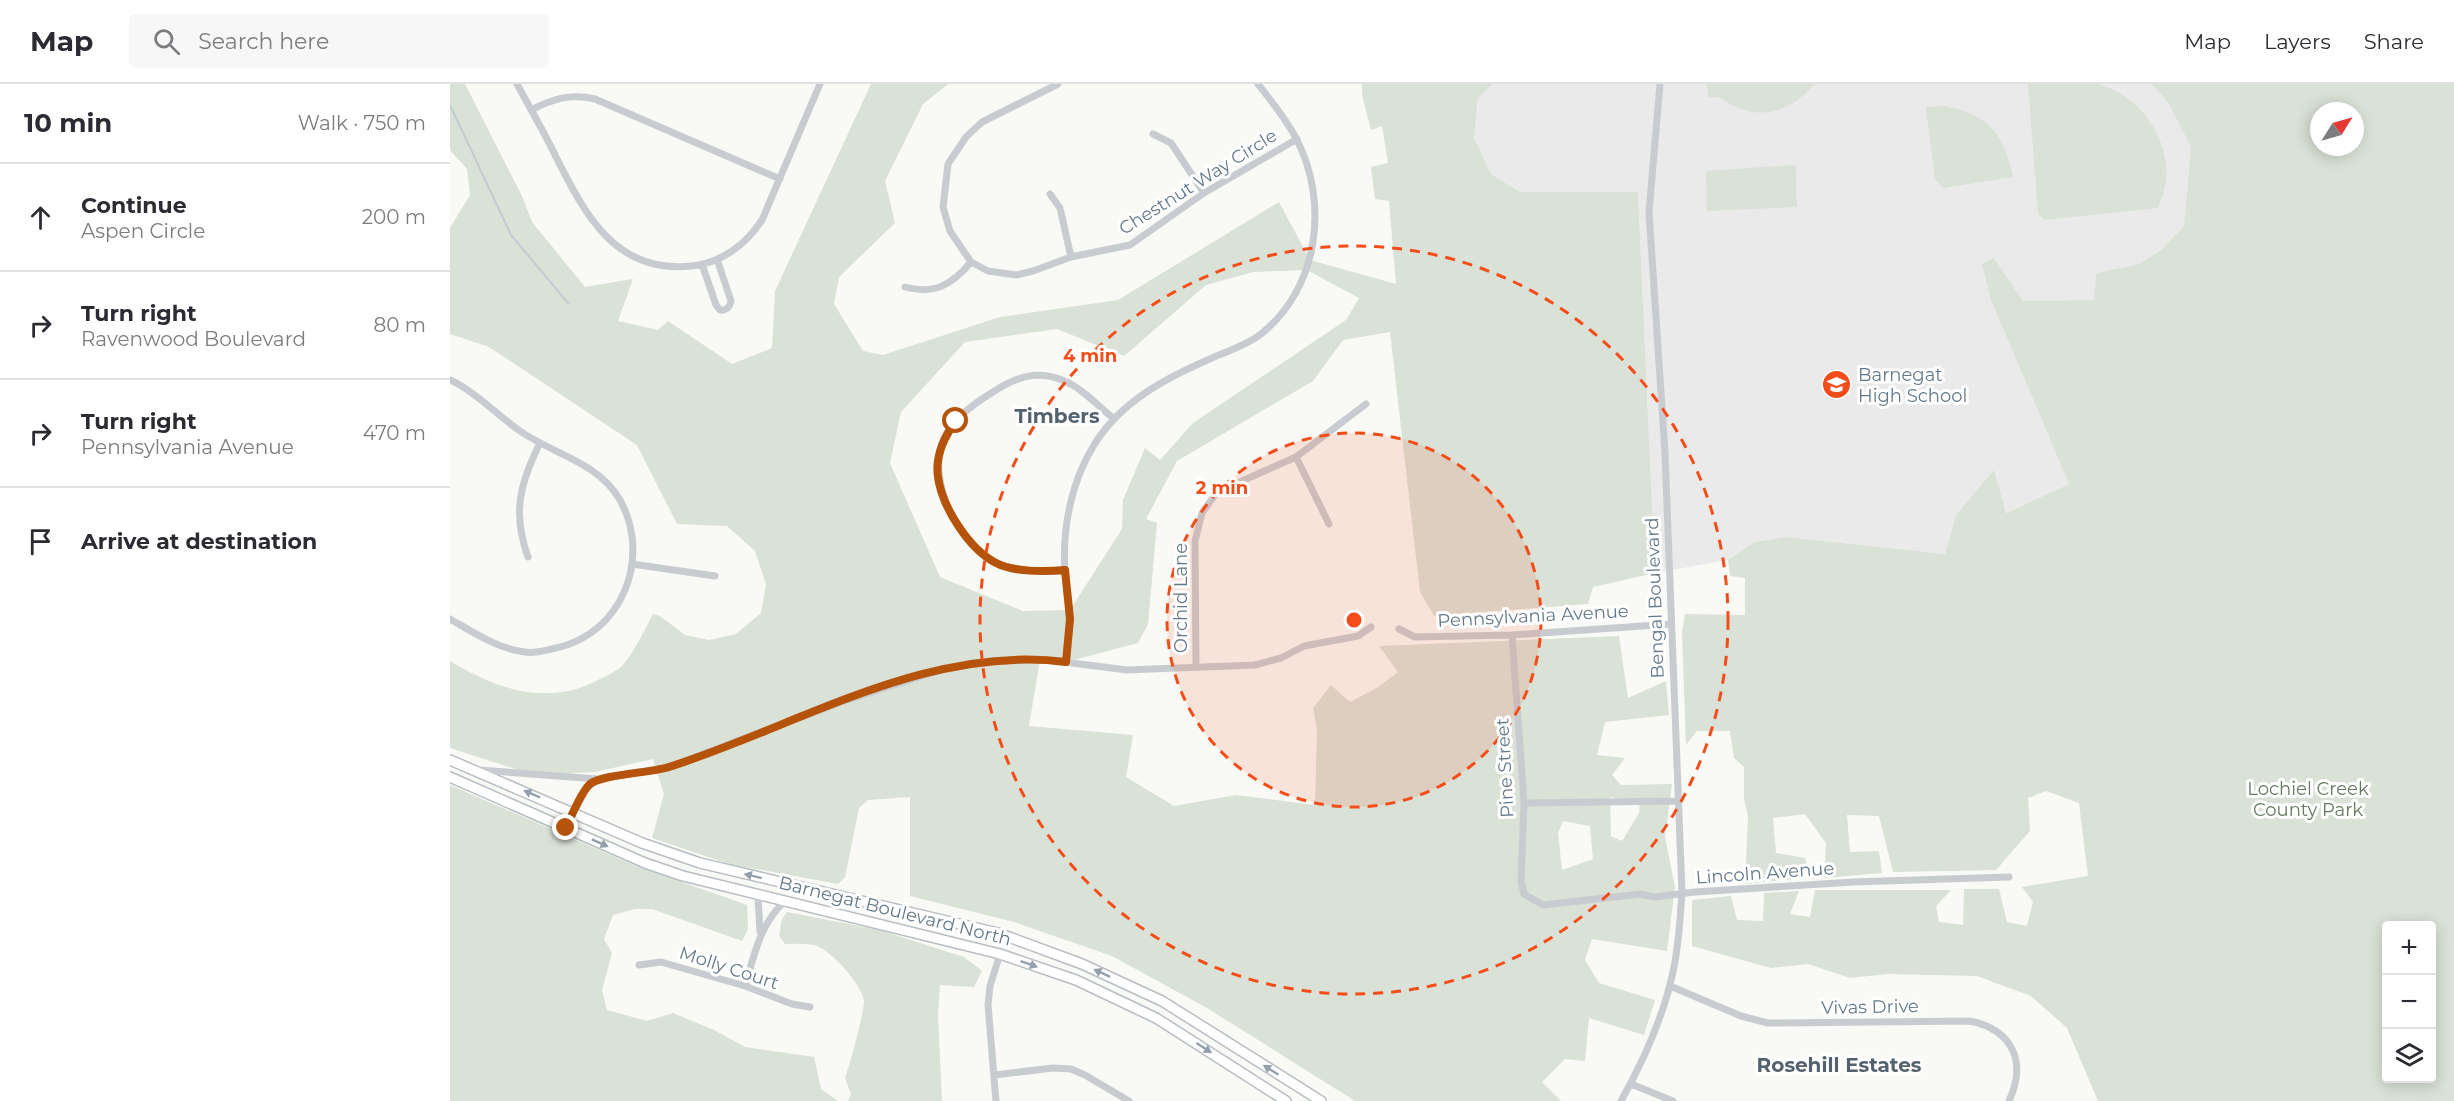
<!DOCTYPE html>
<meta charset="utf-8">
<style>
body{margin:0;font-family:Montserrat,sans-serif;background:#f7f7f7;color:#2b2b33}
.controls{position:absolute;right:18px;bottom:18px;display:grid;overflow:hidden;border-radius:6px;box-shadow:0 3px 15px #0003}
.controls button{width:54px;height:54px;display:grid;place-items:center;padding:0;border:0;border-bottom:2px solid #e1e1e2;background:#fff;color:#2b2b33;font:30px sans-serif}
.compass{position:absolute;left:1860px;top:18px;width:54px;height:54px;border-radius:50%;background:#fff;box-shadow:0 3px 15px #0003;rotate:53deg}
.stop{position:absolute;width:18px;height:18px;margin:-14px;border:4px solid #b45309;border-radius:50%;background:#fff}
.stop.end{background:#b45309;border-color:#fff;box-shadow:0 2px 6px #0008}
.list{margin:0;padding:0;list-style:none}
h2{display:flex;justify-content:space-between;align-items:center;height:78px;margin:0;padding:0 24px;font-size:26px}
h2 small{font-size:20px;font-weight:400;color:#7c7c81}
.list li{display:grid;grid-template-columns:39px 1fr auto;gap:18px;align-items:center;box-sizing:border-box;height:108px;padding:0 24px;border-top:2px solid #e1e1e2}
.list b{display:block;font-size:22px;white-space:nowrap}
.list p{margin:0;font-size:20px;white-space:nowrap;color:#7c7c81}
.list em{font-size:20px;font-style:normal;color:#7c7c81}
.icon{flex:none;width:33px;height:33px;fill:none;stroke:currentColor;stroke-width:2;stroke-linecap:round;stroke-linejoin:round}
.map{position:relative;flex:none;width:2004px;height:1017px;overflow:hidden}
header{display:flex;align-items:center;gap:36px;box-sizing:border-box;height:84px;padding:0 30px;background:#fff;border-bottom:2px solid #e1e1e2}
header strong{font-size:28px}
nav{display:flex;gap:33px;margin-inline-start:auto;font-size:21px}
.search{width:420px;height:54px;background:#f7f7f7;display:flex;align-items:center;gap:15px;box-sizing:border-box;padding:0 21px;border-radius:6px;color:#7c7c81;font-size:22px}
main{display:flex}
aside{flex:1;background:#fff}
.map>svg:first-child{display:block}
</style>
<header>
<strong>Map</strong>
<div class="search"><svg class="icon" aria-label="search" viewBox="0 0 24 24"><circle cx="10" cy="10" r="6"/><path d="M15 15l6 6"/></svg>Search here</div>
<nav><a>Map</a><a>Layers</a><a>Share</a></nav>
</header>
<main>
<aside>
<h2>10 min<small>Walk · 750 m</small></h2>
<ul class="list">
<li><svg class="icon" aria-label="ahead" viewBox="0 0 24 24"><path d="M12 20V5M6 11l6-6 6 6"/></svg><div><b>Continue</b><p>Aspen Circle</p></div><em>200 m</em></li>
<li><svg class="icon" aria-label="right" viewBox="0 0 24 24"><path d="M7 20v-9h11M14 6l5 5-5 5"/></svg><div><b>Turn right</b><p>Ravenwood Boulevard</p></div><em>80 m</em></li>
<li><svg class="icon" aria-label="right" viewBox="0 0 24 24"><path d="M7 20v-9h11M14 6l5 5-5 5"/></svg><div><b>Turn right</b><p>Pennsylvania Avenue</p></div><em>470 m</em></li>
<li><svg class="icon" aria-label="arrive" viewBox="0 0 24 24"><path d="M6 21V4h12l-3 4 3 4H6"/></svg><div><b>Arrive at destination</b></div></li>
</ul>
</aside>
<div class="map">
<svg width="2004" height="1017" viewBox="0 0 2004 1017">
<rect width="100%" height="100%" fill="#f9f9f5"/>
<path fill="#e9eae9" d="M 1043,0 L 1702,0 L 1719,20 L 1741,63 L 1734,142 L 1711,166 L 1689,180 L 1646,189 L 1645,216 L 1573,217 L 1544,175 L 1541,216 L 1619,400 L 1555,429 L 1544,387 L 1506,431 L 1495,470 L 1336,453 L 1305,458 L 1278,476 L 1205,489 L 1188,109 L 1070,108 L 1041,90 L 1024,54 L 1028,14 Z"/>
<path fill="#dae1d6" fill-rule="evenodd" d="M 0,0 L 15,0 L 72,112 L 82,138 L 135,203 L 183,195 L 168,237 L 208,246 L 218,237 L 282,280 L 322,264 L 325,207 L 421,0 L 498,0 L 473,20 L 435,97 L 445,139 L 389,193 L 384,220 L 413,267 L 433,271 L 550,233 L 668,216 L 829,118 L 860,176 L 946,200 L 939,117 L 925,115 L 921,83 L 938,79 L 932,42 L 921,46 L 912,11 L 912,0 L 1043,0 L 1028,14 L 1024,54 L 1041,90 L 1070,108 L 1188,108 L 1205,489 L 1143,503 L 1138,520 L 984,532 L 970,508 L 940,248 L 893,256 L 863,297 L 727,377 L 696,435 L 707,439 L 698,540 L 688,559 L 616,578 L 590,575 L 579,642 L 683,651 L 676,693 L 724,722 L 786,711 L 865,721 L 867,646 L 863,624 L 881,601 L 900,618 L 927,604 L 948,588 L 929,562 L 1169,552 L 1178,614 L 1216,597 L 1219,631 L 1155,638 L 1147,671 L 1175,674 L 1162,691 L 1171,701 L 1222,700 L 1215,753 L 1225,803 L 1217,867 L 1142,855 L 1135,876 L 1149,899 L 1205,916 L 1194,951 L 1139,934 L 1135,977 L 1115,975 L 1092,998 L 1111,1017 L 905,1017 L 757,924 L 662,872 L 564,838 L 460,812 L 460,713 L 418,716 L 409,724 L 395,793 L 388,800 L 279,780 L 202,754 L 214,710 L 203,675 L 145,688 L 84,691 L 0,664 L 0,577 C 46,605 98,623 148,596 C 155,592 166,588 172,582 C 185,567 194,547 203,530 L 210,532 L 235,551 L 259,556 L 286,550 L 311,529 L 316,500 L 305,467 L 277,442 L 227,440 L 187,361 L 39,263 L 0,250 L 0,144 L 20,111 L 17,85 L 0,66 ZM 857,186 L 909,214 L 896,236 L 743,339 L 710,376 L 695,364 L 673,416 L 672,445 L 620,526 L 573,527 L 490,493 L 440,379 L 451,328 L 515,258 L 607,245 L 674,272 L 756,201 L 803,188 ZM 1160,713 L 1190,717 L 1189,729 L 1172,757 L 1161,752 ZM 1113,737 L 1140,742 L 1143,775 L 1112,786 L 1108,749 Z
M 1257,0 L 1364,0 C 1344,25 1314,37 1284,22 C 1270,15 1275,13 1258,13 Z
M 1578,0 C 1600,0 1622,0 1643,0 C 1686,5 1722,55 1716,98 C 1715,106 1711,116 1708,124 L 1595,136 L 1588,130 Z
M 1702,0 L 2004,0 L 2004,1017 L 1648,1017 L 1617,944 L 1581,912 L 1527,892 L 1437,890 L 1400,894 L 1358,880 L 1321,884 L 1242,862 L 1242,816 L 1281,812 L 1287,836 L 1313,837 L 1314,809 L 1349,807 L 1340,830 L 1360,833 L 1365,806 L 1501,806 L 1486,822 L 1489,838 L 1513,841 L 1514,805 L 1549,805 L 1557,838 L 1577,842 L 1583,818 L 1572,803 L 1638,792 L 1629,719 L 1596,707 L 1578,714 L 1580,747 L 1546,786 L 1443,788 L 1429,732 L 1397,731 L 1400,768 L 1429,767 L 1432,789 L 1374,794 L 1376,759 L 1355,730 L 1323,734 L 1326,769 L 1355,774 L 1361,793 L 1295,800 L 1298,732 L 1294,715 L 1294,683 L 1284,674 L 1280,647 L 1247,647 L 1236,661 L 1232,549 L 1235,530 L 1295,531 L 1295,494 L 1280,492 L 1278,476 L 1305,458 L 1336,453 L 1495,470 L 1506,431 L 1544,386 L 1556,429 L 1619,400 L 1541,216 L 1532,180 L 1544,174 L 1573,217 L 1644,216 L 1646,189 L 1689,180 L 1711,166 L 1734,142 L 1741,63 L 1719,20 ZM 1869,27 L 1905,27 L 1905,63 L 1869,63 ZM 1936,842 L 1982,842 L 1982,994 L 1936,994 Z
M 1495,22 C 1540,32 1553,48 1563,93 L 1493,104 L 1485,95 L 1476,23 Z
M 1346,81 L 1347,123 L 1257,127 L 1256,87 Z
M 0,701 L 181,780 L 297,821 L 298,845 L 292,857 L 202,825 L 185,825 L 163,831 L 154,855 L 162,869 L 152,906 L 157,926 L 197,937 L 223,929 L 264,946 L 295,963 L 364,973 L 371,1005 L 388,1017 L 0,1017 Z
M 337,828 L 429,846 L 514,873 L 532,887 L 524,903 L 490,901 L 488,932 L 492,1017 L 398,1017 L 401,1010 L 395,994 C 399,984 415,925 414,917 C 412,901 383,868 367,862 C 358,859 344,860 335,860 L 329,852 L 332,835 Z"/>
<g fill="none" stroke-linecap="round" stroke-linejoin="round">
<path stroke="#c1ccd2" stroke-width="2" d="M 0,21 L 61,151 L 118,219"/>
<defs>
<path id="secondary" d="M 0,676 L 192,759 L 250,779 L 548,849 L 632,880 L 712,917 L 871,1017
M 0,693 L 195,779 L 233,792 L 550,870 L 626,896 L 706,934 L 836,1017"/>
</defs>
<use href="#secondary" stroke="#b7bec3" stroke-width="12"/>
<path stroke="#c8ccd0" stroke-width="7" d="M 67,0 C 80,24 94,48 106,73 C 135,130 165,190 241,182 C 271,179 296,161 312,136 L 370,0
M 608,0 L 532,38 L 516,53 L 498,80 L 493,123 L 500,147 L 521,178 L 538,187 L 566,191 L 583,187 L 621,173 L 680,161 L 754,109 L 847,55
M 81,26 C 103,15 120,9 145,15 L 330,95
M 703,50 L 721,59 L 754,109
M 600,110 L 610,124 L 621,173
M 252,180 L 266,221 L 270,226 C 276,227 280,223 281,217 L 267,175
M 455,203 C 484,211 502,201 521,178
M 0,296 C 26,308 47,331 70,347 C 103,370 148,378 170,416 C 202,474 172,550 106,564 C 96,566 85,570 75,568 C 48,565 23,548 0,535
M 846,373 L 879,440
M 78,473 C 62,429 70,399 90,359
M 182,480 L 265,492
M 615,486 C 595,488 566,488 547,479 C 508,461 476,396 494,354 C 503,334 525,319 543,308 C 566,293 586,286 612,296 C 631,303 647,321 663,334
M 949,545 L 965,553 L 1062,551 L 1221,540
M 1062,551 L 1074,719 L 1071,797 L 1074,810 L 1093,821 L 1190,810 L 1204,813 L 1245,808 L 1403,798 L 1559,793
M 616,578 C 617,564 620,548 620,533 C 619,518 616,503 615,488 C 612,445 621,398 644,361 C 671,317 716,294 762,274 C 778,267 797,261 811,250 C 869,204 879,119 847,56 C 837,36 822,18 808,0
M 746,583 L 745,457 L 752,429 L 767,408 L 846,373 L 916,320
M 29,686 L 147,695
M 1074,719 L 1228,717
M 116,744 L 137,703 L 149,695 L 216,684 L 391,618 L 491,586 L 522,579 L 590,575 L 677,586 L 805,581 L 831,574 L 854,562 L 908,552 L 921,543
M 308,812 L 310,848
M 189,881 L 211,878 L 295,902 L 342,920 L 360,923
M 295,902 C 304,872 310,840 334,818
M 1220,902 L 1291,932 L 1318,939 L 1520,937 C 1563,946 1577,978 1559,1017
M 544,991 L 603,984 L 621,985 L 635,991 L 679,1017
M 1181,1000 L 1223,1017
M 546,1017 L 538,921 L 540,902 L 550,870
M 1171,1017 C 1194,976 1215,929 1224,883 C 1229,859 1230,834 1232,809 L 1215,369 L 1199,128 L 1210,0"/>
<use href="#secondary" stroke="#fff" stroke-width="9"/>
</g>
<defs><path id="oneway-solid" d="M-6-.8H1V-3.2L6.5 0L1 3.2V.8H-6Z" transform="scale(1.5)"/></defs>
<g fill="#92a1ad">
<use href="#oneway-solid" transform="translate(82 710) rotate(-157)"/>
<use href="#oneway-solid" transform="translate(150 759) rotate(24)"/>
<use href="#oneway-solid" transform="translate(303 792) rotate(-166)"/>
<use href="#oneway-solid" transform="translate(579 880) rotate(19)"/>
<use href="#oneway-solid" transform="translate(652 889) rotate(-155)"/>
<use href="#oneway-solid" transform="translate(754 964) rotate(33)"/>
<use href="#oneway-solid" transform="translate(821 986) rotate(-148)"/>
</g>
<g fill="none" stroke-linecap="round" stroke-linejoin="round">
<path stroke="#b45309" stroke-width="8" d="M 116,744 C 121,733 131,708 140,700 C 153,690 200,689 219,683 C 348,642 477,560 616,578 L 620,535 L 615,486 C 596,488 563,488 546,479 C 519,465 492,423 488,393 C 485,372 494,353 506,337"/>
</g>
<circle cx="904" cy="536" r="187" fill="#f54d19" fill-opacity=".12"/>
<g fill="none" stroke="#f54d19" stroke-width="3" stroke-dasharray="10 8">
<circle cx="904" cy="536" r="187"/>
<circle cx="904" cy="536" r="374"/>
</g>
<defs>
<symbol id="school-disc" viewBox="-11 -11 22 22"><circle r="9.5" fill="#f54d19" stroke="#fff"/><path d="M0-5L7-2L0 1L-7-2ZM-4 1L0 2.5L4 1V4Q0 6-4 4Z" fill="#fff"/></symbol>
</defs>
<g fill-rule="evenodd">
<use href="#school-disc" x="1370" y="284" width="33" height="33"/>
</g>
<g text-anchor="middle" stroke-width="6" stroke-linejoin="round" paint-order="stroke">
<g font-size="18" fill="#64798a" stroke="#fff">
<text transform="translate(748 98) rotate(-32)" y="6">Chestnut Way Circle</text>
<text transform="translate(731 514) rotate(-90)" y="6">Orchid Lane</text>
<text transform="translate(1205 514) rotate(-92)" y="6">Bengal Boulevard</text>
<text transform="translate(1083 532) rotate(-3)" y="6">Pennsylvania Avenue</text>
<text transform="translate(1055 684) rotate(-93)" y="6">Pine Street</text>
<text transform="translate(1315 789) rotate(-4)" y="6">Lincoln Avenue</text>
<text transform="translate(445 827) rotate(14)" y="6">Barnegat Boulevard North</text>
<text transform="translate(279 884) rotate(18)" y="6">Molly Court</text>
<text transform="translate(1420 923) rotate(-1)" y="6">Vivas Drive</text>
</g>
<g font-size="18" fill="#64798a" stroke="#fff" text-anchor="start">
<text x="1408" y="297">Barnegat<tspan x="1408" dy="21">High School</tspan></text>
</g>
<g font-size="18" fill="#657a60" stroke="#fff">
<text x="1858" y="711">Lochiel Creek<tspan x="1858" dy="21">County Park</tspan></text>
</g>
<g font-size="20" font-weight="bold" fill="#53626e" stroke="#fff">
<text x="607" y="339">Timbers</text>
<text x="1389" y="988">Rosehill Estates</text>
</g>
</g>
<circle cx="904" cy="536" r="9" fill="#f54d19" stroke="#fff" stroke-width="3"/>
<g font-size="18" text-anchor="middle" font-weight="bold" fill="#f54d19" stroke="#fff" stroke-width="6" stroke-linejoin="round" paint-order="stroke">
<text x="640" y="278">4 min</text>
<text x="772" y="410">2 min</text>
</g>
</svg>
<div class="controls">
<button>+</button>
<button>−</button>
<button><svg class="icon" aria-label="layers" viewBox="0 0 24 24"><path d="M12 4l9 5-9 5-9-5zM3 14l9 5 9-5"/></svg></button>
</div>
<svg class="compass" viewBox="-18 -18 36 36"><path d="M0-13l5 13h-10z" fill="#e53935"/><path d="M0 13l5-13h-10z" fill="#7c7c81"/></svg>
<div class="stop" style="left:506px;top:337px"></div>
<div class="stop end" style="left:116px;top:744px"></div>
</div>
</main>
